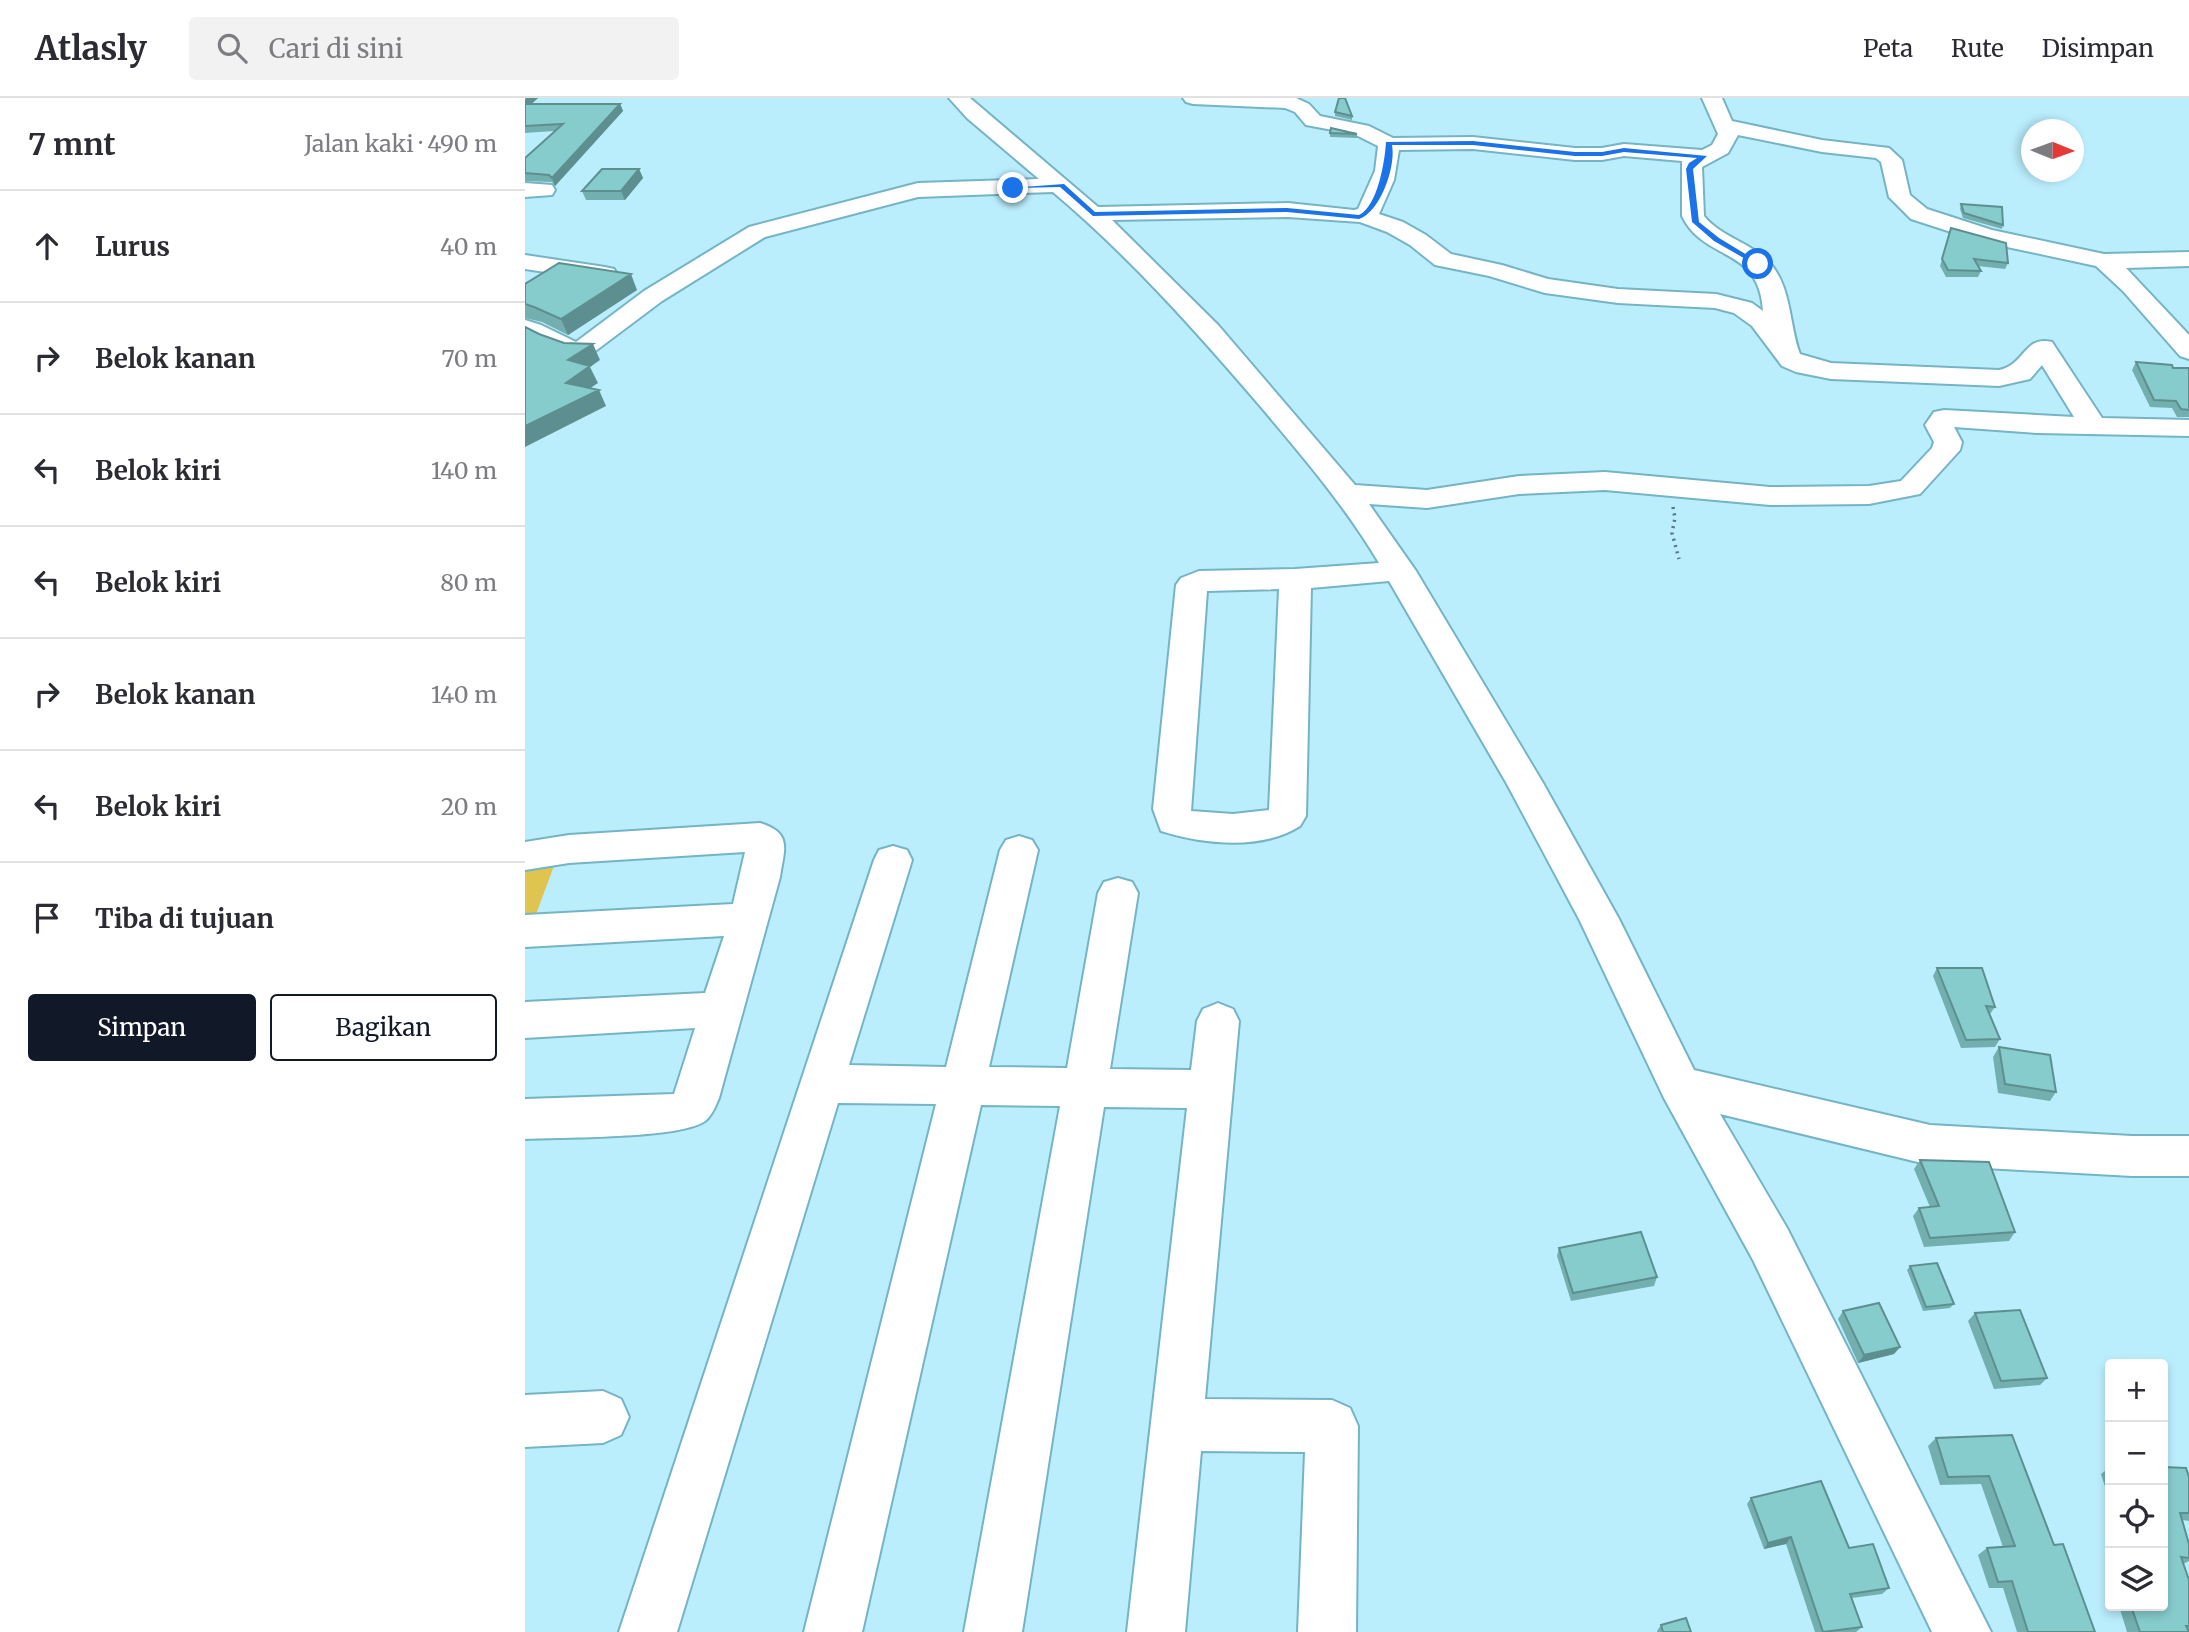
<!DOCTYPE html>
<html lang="id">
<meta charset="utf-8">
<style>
body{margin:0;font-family:Merriweather,serif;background:#f2f2f3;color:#2b2b33}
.controls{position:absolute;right:21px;bottom:21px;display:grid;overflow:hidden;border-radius:7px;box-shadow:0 4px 10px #0003}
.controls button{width:63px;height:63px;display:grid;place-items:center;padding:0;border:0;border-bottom:2px solid #e1e1e2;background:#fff;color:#2b2b33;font:35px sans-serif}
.compass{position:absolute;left:1496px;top:21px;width:63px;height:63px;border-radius:50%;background:#fff;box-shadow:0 4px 10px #0003;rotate:91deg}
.stop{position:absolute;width:21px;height:21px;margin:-16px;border:5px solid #1a73e8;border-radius:50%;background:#fff}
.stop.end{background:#1a73e8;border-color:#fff;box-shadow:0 2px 7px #0008}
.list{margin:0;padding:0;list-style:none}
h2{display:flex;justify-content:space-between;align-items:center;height:91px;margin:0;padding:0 28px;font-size:30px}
h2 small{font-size:23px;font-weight:400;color:#7c7c81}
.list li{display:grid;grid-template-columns:46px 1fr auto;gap:21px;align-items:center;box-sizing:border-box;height:112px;padding:0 28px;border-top:2px solid #e1e1e2}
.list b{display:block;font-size:26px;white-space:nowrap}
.list em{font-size:23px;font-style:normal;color:#7c7c81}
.actions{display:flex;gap:14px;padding:21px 28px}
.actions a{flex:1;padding:16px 0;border:2px solid #111827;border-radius:7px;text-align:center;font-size:24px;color:#111827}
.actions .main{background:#111827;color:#fff}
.icon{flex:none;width:38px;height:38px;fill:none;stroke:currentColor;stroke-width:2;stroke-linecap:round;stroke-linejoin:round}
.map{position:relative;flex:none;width:1664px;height:1534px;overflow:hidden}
header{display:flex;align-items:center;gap:42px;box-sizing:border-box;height:98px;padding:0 35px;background:#fff;border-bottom:2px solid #e1e1e2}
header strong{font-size:33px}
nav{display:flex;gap:38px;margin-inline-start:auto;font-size:24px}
.search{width:490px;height:63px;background:#f2f2f3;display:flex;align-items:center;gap:18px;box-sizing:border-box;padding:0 24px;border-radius:7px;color:#7c7c81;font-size:26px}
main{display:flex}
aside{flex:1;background:#fff}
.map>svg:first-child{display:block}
</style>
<header>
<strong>Atlasly</strong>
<div class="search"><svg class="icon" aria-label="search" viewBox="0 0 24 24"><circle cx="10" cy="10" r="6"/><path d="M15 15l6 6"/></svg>Cari di sini</div>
<nav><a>Peta</a><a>Rute</a><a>Disimpan</a></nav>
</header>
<main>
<aside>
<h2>7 mnt<small>Jalan kaki · 490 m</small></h2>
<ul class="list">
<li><svg class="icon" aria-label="ahead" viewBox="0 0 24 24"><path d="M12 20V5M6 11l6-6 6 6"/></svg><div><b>Lurus</b></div><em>40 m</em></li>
<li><svg class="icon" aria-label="right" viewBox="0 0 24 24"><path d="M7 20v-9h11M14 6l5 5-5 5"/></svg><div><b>Belok kanan</b></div><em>70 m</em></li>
<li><svg class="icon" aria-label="left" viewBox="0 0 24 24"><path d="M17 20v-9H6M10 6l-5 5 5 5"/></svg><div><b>Belok kiri</b></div><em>140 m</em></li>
<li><svg class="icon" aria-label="left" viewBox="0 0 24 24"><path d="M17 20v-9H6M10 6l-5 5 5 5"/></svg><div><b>Belok kiri</b></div><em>80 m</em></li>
<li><svg class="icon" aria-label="right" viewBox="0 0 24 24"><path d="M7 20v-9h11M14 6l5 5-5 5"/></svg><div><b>Belok kanan</b></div><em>140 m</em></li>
<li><svg class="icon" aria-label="left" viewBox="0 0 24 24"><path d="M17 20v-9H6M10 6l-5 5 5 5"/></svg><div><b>Belok kiri</b></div><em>20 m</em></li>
<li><svg class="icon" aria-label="arrive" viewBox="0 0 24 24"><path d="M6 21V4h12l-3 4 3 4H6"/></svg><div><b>Tiba di tujuan</b></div></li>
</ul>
<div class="actions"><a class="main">Simpan</a><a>Bagikan</a></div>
</aside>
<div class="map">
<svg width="1664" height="1534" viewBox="0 0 1664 1534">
<rect width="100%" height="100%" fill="#bbeefd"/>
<path fill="#dfc550" d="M 29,768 L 10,819 L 0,820 L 0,770 Z"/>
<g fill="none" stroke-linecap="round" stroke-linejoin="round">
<defs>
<path id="minor" d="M 424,0 L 445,0 L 573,109 L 763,105 L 829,112 L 833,111 L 850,73 L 853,48 L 829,36 L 781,27 L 770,14 L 760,10 L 668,6 L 661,4 L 658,0 L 771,0 L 784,6 L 795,18 L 844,28 L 868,40 L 948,39 L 1050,50 L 1077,50 L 1099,46 L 1177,52 L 1187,47 L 1193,36 L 1177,0 L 1197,0 L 1207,23 L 1297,42 L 1364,50 L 1377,62 L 1385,97 L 1402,111 L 1467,132 L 1579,156 L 1664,154 L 1664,168 L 1601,170 L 1664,237 L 1664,261 L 1655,258 L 1598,193 L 1571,168 L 1454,143 L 1386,121 L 1364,99 L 1356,64 L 1351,60 L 1297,54 L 1213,37 L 1203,55 L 1177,69 L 1179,118 C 1196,139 1224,144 1242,162 C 1267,186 1264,228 1275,256 L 1306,265 L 1474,272 C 1501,266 1499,237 1527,244 L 1577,320 L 1664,322 L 1664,338 L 1512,335 L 1429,329 L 1437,344 L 1435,352 L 1395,396 L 1344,406 L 1245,407 L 1080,392 L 994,396 L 902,410 L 844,406 L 891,473 L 1018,685 L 1094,821 L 1169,972 L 1405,1027 L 1607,1038 L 1664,1038 L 1664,1078 L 1607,1078 L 1405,1067 L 1195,1016 L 1262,1130 L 1466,1534 L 1407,1534 L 1228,1162 L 1139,1000 L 1054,821 L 982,686 L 864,483 L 786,490 L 781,718 L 775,728 C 736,753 678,746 636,733 L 628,711 L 651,487 L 656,480 L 674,473 L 770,471 L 854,465 C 820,408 779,360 736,309 C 671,233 604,158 528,94 L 393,99 L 240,139 L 137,203 L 65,257 C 40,264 21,248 0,238 L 0,222 L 16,227 L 51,244 L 119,193 L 224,129 L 393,85 L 514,81 L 442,20 ZM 948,51 L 1050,62 L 1077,62 L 1099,58 L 1157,63 L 1157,118 C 1180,165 1234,147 1238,213 L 1227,205 L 1191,196 L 1093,191 L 1023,181 L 977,167 L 926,156 L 901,137 L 878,124 L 854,116 L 869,82 L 874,52 ZM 763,119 L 835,124 L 862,134 L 885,147 L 910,167 L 964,178 L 1020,195 L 1093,205 L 1190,210 L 1209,215 L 1227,228 L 1257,268 L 1271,274 L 1306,281 L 1474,288 L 1505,281 L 1517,267 L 1549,319 L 1419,312 L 1409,314 L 1400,327 L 1409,344 L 1407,350 L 1376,383 L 1344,388 L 1245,389 L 1080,374 L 994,378 L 902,392 L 830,387 L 693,227 L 587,122 ZM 754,491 L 744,712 L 708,716 L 666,713 L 682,493 Z
M 0,85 L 27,87 L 30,92 L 27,97 L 0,99 Z
M 0,157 L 80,169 L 89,171 L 92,176 L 89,181 L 80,183 L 0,171 Z
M 235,725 C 268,735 259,751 255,779 L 194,1000 C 191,1007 187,1018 180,1023 C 156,1041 35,1039 0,1041 L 0,1001 L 149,996 L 170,930 L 0,940 L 0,904 L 180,895 L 199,838 L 0,849 L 0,817 L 208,806 L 220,754 L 44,765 L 0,772 L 0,744 L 44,737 Z
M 494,738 L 507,742 L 513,752 L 464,969 L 542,970 L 573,795 L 579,784 L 593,780 L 607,784 L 613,795 L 585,971 L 666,972 L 672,923 L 678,911 L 693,905 L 708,911 L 714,923 L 680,1301 L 807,1302 L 825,1310 L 833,1328 L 831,1534 L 773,1534 L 780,1354 L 676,1353 L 660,1534 L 602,1534 L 662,1010 L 579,1009 L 497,1534 L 439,1534 L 535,1008 L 456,1007 L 337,1534 L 279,1534 L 411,1006 L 313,1005 L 152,1534 L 94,1534 L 349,762 L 354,752 L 368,748 L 382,752 L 387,762 L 324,967 L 421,969 L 475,752 L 481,742 Z
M 78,1293 L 96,1301 L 104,1319 L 96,1337 L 78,1345 L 0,1349 L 0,1297 Z"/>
</defs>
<use href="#minor" stroke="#74b4c5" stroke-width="4"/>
<path stroke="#557882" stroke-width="3.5" stroke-dasharray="2 4.5" stroke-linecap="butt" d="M 1148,409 L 1150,420 L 1147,435 L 1154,461"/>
<use href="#minor" fill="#fff" fill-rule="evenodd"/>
</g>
<path fill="#74afb0" d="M 0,0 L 13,0 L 6,6 L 95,6 L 98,13 L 30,88 L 27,84 L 0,83 L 0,60 L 29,33 L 0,35 Z
M 810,14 L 827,18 L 827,22 L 810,18 Z
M 805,35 L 832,36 L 832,40 L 805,39 Z
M 114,71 L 118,80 L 100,102 L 61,102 L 57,93 Z
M 1436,106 L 1478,127 L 1477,131 L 1438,120 L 1435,111 Z
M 1426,130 L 1483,165 L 1480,171 L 1453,168 L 1456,173 L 1453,179 L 1421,179 L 1415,168 Z
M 0,186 L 112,192 L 43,237 L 17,224 L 0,220 Z
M 1611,264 L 1648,270 L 1664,270 L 1664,319 L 1652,319 L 1647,310 L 1625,309 L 1607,272 Z
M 1412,870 L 1470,909 L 1465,916 L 1475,941 L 1470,949 L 1436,950 L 1408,878 Z
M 1474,949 L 1531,994 L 1525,1003 L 1473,995 L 1468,959 Z
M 1395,1062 L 1490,1134 L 1484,1143 L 1399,1149 L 1388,1118 L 1394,1110 L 1405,1109 L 1389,1071 Z
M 1034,1150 L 1132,1179 L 1129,1188 L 1046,1203 L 1032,1158 Z
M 1385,1168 L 1429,1206 L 1425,1210 L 1398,1213 L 1382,1172 Z
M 1318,1213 L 1375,1249 L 1369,1256 L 1333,1265 L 1313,1221 Z
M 1450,1215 L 1522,1280 L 1515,1287 L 1469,1291 L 1443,1223 Z
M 1487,1337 L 1529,1447 L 1570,1534 L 1492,1534 L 1478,1490 L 1464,1490 L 1453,1457 L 1462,1450 L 1478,1449 L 1456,1386 L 1415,1387 L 1403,1348 L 1411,1340 Z
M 1585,1369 L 1585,1404 L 1576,1376 Z
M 1638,1369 L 1664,1379 L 1664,1423 L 1658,1422 L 1664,1447 L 1664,1463 L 1658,1466 L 1664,1482 L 1664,1534 L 1602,1534 L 1594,1508 L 1638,1508 Z
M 1226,1400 L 1324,1450 L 1364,1490 L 1357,1496 L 1327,1500 L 1337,1529 L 1331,1534 L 1290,1534 L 1261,1446 L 1239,1451 L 1222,1406 Z
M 1136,1527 L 1166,1534 L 1132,1534 L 1132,1533 Z"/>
<path fill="#5e8f90" d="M 2,0 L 13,0 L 0,12 L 0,2 Z
M 95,6 L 98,13 L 30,88 L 27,80 Z
M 114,71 L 118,80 L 100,102 L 96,93 Z
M 106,176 L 112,192 L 43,237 L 36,221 Z
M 68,246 L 75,262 L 65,269 L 73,285 L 49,301 L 41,285 L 43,262 Z
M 74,292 L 81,308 L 0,349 L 0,328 Z
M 1375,1249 L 1369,1256 L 1333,1265 L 1339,1257 Z
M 1266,1439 L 1261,1446 L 1239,1451 L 1243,1445 Z"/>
<path fill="#87cccd" stroke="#5e8f90" stroke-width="2" d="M 814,0 L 820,0 L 827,18 L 810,14 Z
M 0,6 L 95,6 L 27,80 L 24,77 L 0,75 L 0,60 L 38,26 L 0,28 Z
M 806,30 L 832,36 L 805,35 Z
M 77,71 L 114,71 L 96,93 L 57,93 Z
M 1436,106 L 1477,109 L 1478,127 L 1439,115 Z
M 1426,130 L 1481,145 L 1483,165 L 1449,161 L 1456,173 L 1423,172 L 1417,161 Z
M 34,165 L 106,176 L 36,221 L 9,209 L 0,206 L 0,186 Z
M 0,229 L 14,236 L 39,245 L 68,246 L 43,262 L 65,268 L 41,285 L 74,292 L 0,328 Z
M 1611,264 L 1647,267 L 1648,270 L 1664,270 L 1664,312 L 1656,311 L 1651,303 L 1629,302 Z
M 1412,870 L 1457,870 L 1470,909 L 1461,908 L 1475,941 L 1441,942 Z
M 1474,949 L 1525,957 L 1531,994 L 1480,986 Z
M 1395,1062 L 1464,1064 L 1490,1134 L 1405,1140 L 1394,1110 L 1414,1108 Z
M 1116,1134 L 1132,1179 L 1048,1195 L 1034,1150 Z
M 1412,1165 L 1429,1206 L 1401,1209 L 1385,1168 Z
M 1354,1205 L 1375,1249 L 1339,1257 L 1318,1213 Z
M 1495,1212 L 1522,1280 L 1476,1283 L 1450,1215 Z
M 1487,1337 L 1529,1447 L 1538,1446 L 1570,1534 L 1503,1534 L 1487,1483 L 1473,1484 L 1462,1450 L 1490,1448 L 1464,1378 L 1423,1379 L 1411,1340 Z
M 1638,1369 L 1661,1370 L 1664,1379 L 1664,1415 L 1655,1415 L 1664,1446 L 1664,1460 L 1656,1459 L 1664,1482 L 1664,1528 L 1661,1528 L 1664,1534 L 1615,1534 L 1606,1508 L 1638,1508 Z
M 1296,1383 L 1324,1450 L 1348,1446 L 1364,1490 L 1325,1496 L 1337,1529 L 1298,1534 L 1266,1439 L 1243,1445 L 1226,1400 Z
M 1161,1520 L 1166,1534 L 1138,1534 L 1136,1527 Z"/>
<path fill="#1a73e8" d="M 948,43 L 1050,54 L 1077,54 L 1099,50 L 1182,58 L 1168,71 L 1174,124 L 1194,140 L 1237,166 L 1231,167 L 1189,143 L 1167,124 L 1161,71 L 1164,65 L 1172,60 L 1099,54 L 1077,58 L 1050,58 L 948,47 L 867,47 C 871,68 856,113 834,121 L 762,114 L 568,118 L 535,89 L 485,90 L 539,86 L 570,114 L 762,110 L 834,117 C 853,108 860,62 861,44 Z"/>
</svg>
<div class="controls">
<button>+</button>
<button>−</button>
<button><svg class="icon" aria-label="locate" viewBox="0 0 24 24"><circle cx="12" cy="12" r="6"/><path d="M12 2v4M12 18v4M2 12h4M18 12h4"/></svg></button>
<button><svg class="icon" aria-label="layers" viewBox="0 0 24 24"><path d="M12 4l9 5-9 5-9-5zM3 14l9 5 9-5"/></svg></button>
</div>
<svg class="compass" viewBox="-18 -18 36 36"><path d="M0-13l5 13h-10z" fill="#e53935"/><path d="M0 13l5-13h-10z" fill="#7c7c81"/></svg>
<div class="stop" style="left:1233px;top:166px"></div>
<div class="stop end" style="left:488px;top:90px"></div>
</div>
</main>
